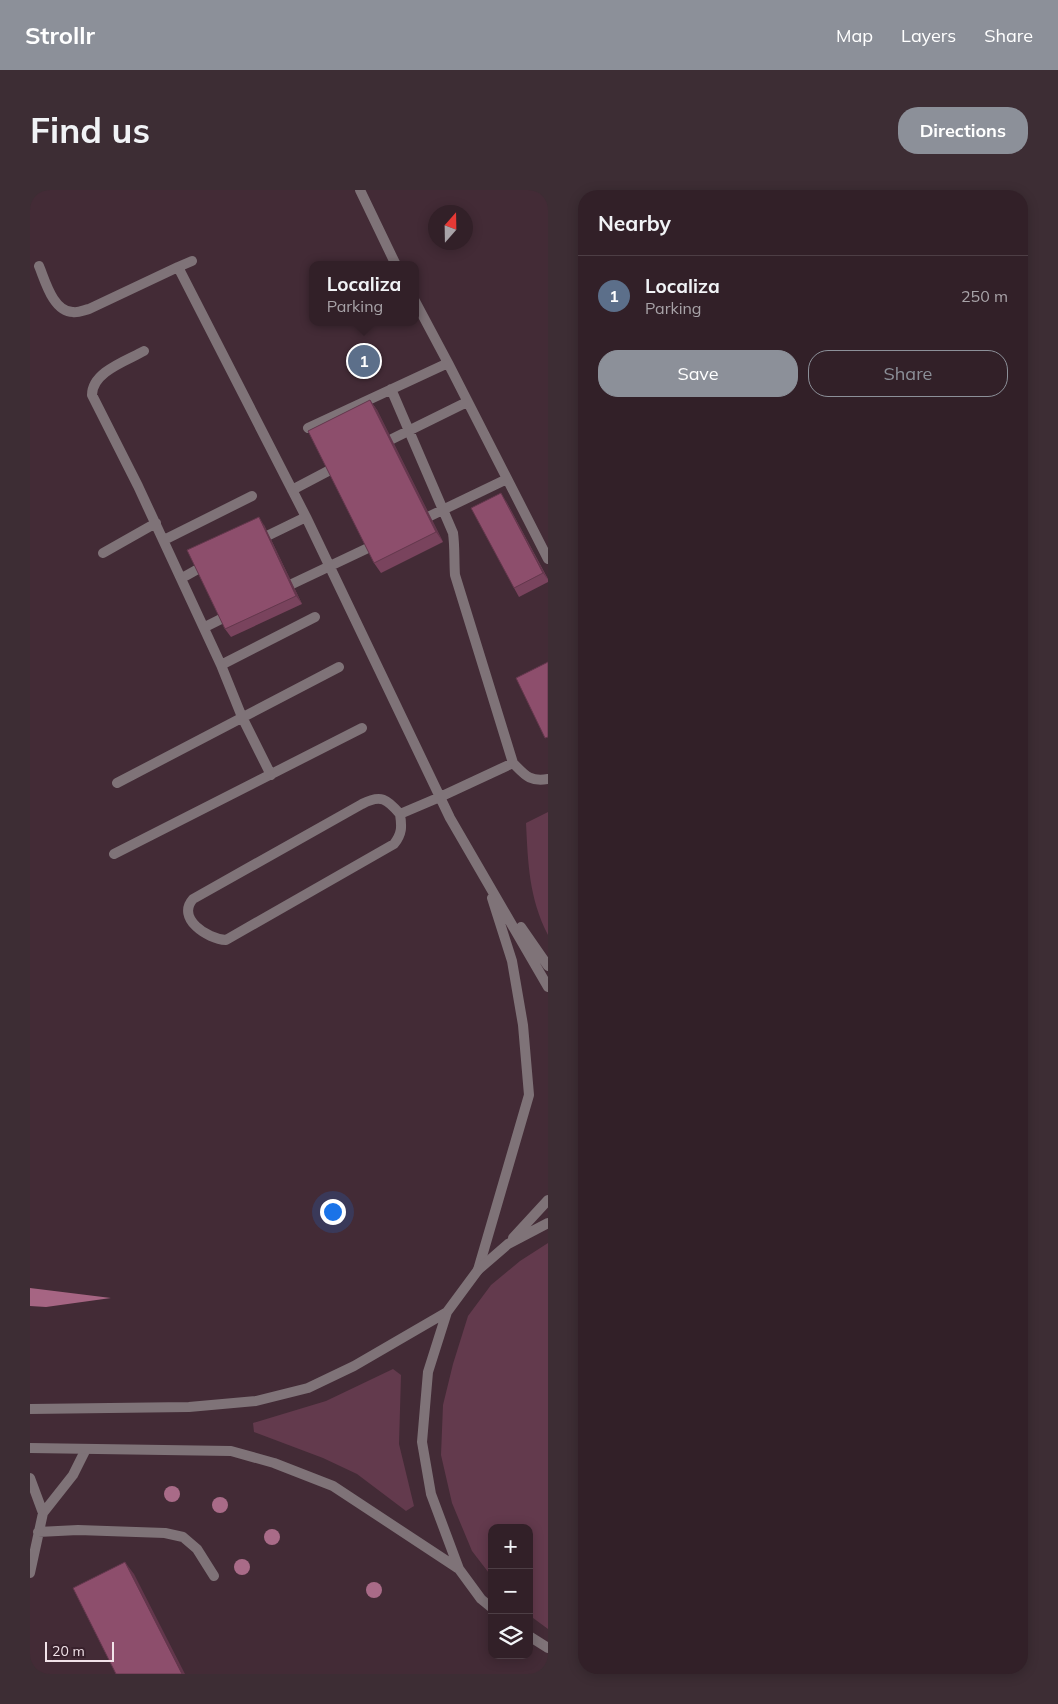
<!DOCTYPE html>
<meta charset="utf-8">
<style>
body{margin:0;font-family:Mulish,sans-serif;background:#3d2d34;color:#f1f3f6}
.controls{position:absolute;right:15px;bottom:15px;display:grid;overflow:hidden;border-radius:10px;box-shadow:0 2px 12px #0003}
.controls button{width:45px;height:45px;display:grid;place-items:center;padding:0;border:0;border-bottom:1px solid #4d3e45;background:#322028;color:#f1f3f6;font:25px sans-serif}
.compass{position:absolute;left:398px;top:15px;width:45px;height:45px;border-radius:50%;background:#322028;box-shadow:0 2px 12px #0003;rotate:20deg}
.scale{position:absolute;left:15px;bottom:12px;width:69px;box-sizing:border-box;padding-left:5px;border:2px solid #f2e3e9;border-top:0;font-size:14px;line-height:18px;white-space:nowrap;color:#f2e3e9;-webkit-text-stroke:4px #38212c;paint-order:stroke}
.you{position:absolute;left:302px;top:1021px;width:18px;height:18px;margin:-12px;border:4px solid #fff;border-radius:50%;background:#1a73e8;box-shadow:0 0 0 8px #1a73e833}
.badge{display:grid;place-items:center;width:32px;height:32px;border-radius:50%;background:#8c9099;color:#fff;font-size:16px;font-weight:700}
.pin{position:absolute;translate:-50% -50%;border:2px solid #fff;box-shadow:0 1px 5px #0006}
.popup{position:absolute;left:279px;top:71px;width:110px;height:65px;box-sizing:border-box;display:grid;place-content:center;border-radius:10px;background:#322028;filter:drop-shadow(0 1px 4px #0005);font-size:16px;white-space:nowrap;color:#a8a3a8}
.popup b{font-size:19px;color:#f1f3f6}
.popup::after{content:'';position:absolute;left:50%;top:100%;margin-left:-10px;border:10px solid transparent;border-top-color:#322028}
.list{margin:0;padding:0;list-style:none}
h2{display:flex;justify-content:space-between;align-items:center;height:65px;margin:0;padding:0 20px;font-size:21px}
h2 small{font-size:16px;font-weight:400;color:#a8a3a8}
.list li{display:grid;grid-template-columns:32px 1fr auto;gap:15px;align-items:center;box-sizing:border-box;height:80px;padding:0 20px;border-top:1px solid #4d3e45}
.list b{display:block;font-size:19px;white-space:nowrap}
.list p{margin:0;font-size:16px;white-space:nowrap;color:#a8a3a8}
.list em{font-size:16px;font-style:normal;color:#a8a3a8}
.actions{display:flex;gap:10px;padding:15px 20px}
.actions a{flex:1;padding:11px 0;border:1px solid #8c9099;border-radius:20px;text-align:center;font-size:18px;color:#8c9099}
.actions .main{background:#8c9099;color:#fff}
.icon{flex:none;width:28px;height:28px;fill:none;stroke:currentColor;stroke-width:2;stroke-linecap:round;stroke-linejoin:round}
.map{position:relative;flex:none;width:518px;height:1484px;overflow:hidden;border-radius:20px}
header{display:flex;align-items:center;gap:30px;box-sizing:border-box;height:70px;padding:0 25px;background:#8c9099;color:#fff}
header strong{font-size:24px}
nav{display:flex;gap:28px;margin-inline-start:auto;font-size:18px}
.intro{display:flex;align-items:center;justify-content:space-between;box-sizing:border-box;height:120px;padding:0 30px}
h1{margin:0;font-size:35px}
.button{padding:12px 22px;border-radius:20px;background:#8c9099;color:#fff;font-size:18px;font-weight:700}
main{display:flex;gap:30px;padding:0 30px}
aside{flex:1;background:#322028;border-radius:20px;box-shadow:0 2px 12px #0003}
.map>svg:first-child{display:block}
</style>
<header>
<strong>Strollr</strong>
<nav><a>Map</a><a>Layers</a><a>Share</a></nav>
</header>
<div class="intro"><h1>Find us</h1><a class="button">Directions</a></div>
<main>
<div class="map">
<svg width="518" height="1484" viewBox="0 0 518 1484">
<rect width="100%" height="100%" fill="#432b36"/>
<path fill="#633a4d" d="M 518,622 L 518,745 C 499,708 498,673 496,633 Z
M 518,1053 L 518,1439 L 499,1425 L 499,1338 L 462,1338 L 462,1387 L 442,1361 L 422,1313 L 411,1265 L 413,1215 L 423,1174 L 438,1126 L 461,1095 L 490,1071 Z
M 363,1179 L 371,1185 L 369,1254 L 384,1316 L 376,1321 L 327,1284 L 293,1268 L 224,1242 L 223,1233 L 296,1211 Z"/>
<path fill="#a66583" d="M 0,1098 L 81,1108 L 16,1117 L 0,1116 Z"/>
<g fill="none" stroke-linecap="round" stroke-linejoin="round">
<path stroke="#7f7378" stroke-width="10" d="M 330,0 L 366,75
M 162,71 L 148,77 L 276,327 L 420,628 L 518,797
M 9,76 C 15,90 23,122 43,122 C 48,123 54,120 59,119 L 148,77
M 114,161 C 96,171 62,182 62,205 L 108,296 L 191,475
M 418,173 L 518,369
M 361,199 L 423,343 C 425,357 424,371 425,385 L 483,573 L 410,607 L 370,624 C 372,637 372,644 364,654 L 196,750 C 177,749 146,728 163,709 L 332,614 C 351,604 357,609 370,624
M 278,238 L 418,173 L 385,111
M 362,249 L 437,212
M 262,300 L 300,280
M 400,326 L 477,289
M 239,345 L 276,327
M 134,350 L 222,306
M 73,363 L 126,333
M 152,388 L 168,379
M 262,394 L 338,358
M 175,437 L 191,429
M 483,573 C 495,585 499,592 518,589
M 241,585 L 212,527 L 191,475 L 285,427
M 87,593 L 309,477
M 84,664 L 332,538
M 491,737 L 518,776
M 448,1080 L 499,905 L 493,835 L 482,771 L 462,708
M 0,1288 L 13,1323
M 8,1342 L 48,1340 L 135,1343 L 153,1347 L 167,1359 L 184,1386
M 0,1383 L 13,1323 L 43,1285 L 56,1259"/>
<path stroke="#7f7378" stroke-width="10" d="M 483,1048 L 518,1010
M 0,1219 L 159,1217 L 226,1211 L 278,1198 L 324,1176 L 417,1122
M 0,1258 L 201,1261 L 244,1273 L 303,1296 L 429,1379
M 462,1418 L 451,1409 L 429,1379 L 401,1304 L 392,1252 L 398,1182 L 417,1122 L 448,1080 L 478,1054 L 518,1033
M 499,1446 L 518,1458"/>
</g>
<g fill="#a96b88">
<circle cx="142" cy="1304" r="8"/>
<circle cx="190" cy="1315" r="8"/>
<circle cx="242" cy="1347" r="8"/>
<circle cx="212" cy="1377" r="8"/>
<circle cx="344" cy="1400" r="8"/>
</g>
<path fill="#79435d" d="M 340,210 L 347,220 L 413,352 L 351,383 L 344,373 Z
M 476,311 L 518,389 L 518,392 L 489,407 L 484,398 Z
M 234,335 L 272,414 L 201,447 L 195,439 Z"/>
<path fill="#63374c" d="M 340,210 L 347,220 L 413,352 L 406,342 Z
M 471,303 L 476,311 L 518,390 L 513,383 Z
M 229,327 L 234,335 L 272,414 L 266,406 Z
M 95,1372 L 104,1384 L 155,1484 L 152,1484 Z"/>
<path fill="#8d4e6c" stroke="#63374c" d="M 340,210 L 406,342 L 344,373 L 278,241 Z
M 471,303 L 513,383 L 484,398 L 441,318 Z
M 229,327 L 266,406 L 195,439 L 157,360 Z
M 518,472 L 518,547 L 515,548 L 486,488 Z
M 95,1372 L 152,1484 L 86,1484 L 43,1398 Z"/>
</svg>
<div class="controls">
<button>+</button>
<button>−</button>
<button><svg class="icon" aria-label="layers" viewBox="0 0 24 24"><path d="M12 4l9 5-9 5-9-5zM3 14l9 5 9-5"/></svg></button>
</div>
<svg class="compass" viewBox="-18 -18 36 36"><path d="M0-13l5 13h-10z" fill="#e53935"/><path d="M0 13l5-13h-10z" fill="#a8a3a8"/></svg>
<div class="scale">20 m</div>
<div class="you"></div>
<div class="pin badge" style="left:334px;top:171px;background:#5c6f8a">1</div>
<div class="popup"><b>Localiza</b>Parking</div>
</div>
<aside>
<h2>Nearby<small></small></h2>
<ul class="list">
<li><span class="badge" style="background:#5c6f8a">1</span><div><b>Localiza</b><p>Parking</p></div><em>250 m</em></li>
</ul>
<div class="actions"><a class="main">Save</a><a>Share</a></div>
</aside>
</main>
